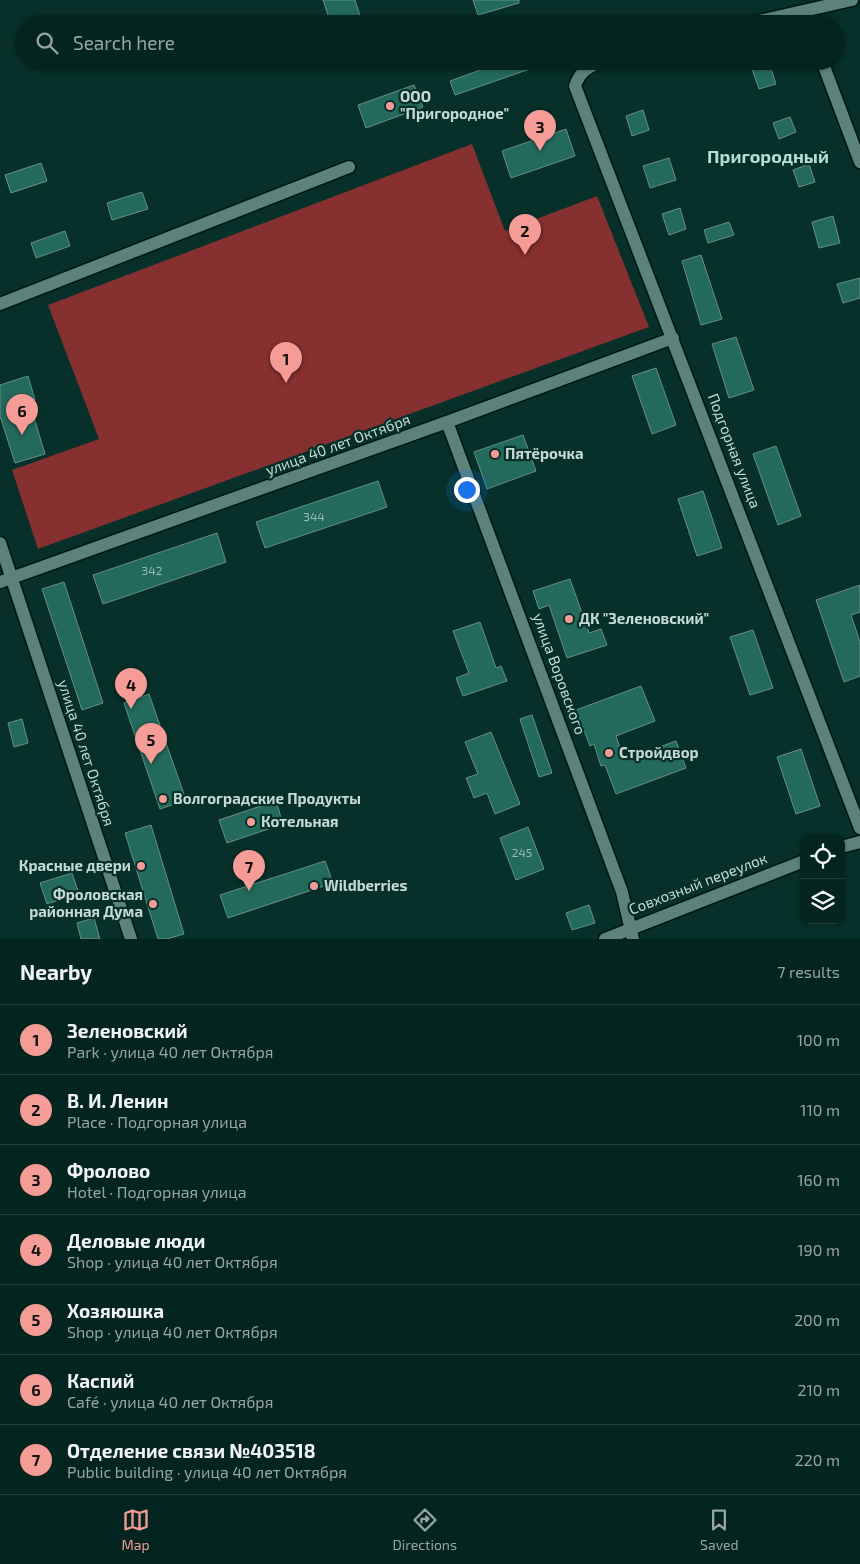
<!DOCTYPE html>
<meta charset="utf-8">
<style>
body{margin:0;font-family:"Exo 2",sans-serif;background:#0d2c28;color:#f1f3f6}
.controls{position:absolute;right:15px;bottom:15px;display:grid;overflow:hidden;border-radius:10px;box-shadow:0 1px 4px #0004}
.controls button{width:45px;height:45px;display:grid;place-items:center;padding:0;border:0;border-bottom:1px solid #25413d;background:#04241f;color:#f1f3f6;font:25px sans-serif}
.you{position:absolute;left:466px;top:489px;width:18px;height:18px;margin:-12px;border:4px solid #fff;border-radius:50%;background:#1a73e8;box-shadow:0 0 0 8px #1a73e833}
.badge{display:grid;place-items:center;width:32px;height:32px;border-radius:50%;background:#f59c96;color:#111;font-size:16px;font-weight:700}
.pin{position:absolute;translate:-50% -41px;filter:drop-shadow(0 1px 2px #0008)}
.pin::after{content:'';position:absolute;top:26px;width:18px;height:15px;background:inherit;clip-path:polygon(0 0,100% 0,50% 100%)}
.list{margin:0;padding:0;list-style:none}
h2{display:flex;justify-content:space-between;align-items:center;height:65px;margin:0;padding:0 20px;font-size:21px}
h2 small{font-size:16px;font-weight:400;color:#97a4a4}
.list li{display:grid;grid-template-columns:32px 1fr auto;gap:15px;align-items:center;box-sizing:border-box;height:70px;padding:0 20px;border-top:1px solid #25413d}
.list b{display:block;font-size:19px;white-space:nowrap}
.list p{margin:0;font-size:16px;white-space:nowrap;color:#97a4a4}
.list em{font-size:16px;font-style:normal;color:#97a4a4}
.icon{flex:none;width:28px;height:28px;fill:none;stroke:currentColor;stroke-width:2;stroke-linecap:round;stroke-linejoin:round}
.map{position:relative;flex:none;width:860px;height:939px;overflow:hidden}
.search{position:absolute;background:#04241f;box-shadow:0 1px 4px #0004;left:15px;right:15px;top:15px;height:55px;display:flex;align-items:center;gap:12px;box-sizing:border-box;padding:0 18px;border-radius:28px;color:#97a4a4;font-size:19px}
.sheet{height:555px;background:#04241f}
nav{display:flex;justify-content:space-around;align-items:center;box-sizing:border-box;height:70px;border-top:1px solid #25413d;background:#04241f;font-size:14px;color:#97a4a4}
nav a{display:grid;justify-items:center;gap:2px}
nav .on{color:#f59c96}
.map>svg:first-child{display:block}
</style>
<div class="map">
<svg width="860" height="939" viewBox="0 0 860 939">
<rect width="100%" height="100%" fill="#063029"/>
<path fill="#863030" d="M 472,144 L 505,231 L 597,196 L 649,327 L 38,549 L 12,470 L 99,439 L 48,305 Z"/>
<path fill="#23695c" stroke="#679086" d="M 323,0 L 355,0 L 362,22 L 331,24 Z
M 473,0 L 519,0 L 519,3 L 478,15 Z
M 505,61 L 547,63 L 455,95 L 450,81 Z
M 769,63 L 776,84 L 759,89 L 752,69 Z
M 414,85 L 423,107 L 366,128 L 358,105 Z
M 643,110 L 649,130 L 632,136 L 626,116 Z
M 790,117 L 796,132 L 779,139 L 773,123 Z
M 566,129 L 575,156 L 511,178 L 502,151 Z
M 669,158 L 676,180 L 650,188 L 643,166 Z
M 41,163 L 47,181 L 11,193 L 5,175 Z
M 809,164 L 815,182 L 799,187 L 793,170 Z
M 142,192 L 148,209 L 112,220 L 107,203 Z
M 680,208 L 686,229 L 669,235 L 662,214 Z
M 833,216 L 840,243 L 819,248 L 812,222 Z
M 729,222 L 734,235 L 708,243 L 704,230 Z
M 65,231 L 70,246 L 36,258 L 31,243 Z
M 701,255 L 722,319 L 701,325 L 682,261 Z
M 860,278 L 860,298 L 843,303 L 837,284 Z
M 736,337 L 754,390 L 729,398 L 712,344 Z
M 656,368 L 676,425 L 652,434 L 632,376 Z
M 28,376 L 35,400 L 29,401 L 45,454 L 15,463 L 0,416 L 0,385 Z
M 523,435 L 536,471 L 487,489 L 474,452 Z
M 776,446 L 801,516 L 778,525 L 753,454 Z
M 378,481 L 387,507 L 265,548 L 256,522 Z
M 703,491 L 722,548 L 697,556 L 678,499 Z
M 217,533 L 226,562 L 103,604 L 93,575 Z
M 570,579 L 589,633 L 601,629 L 607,645 L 567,658 L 549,605 L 539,609 L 533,591 Z
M 64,582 L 103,703 L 82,710 L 42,589 Z
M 860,585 L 860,612 L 851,615 L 860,642 L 860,676 L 844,682 L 816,600 Z
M 480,622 L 496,668 L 501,666 L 507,681 L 463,696 L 456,678 L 469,673 L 453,631 Z
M 753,630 L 773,688 L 750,695 L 730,637 Z
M 641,686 L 655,721 L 616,736 L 624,760 L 676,741 L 686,768 L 616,794 L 605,765 L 601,766 L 594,744 L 590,746 L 576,710 Z
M 149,694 L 186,800 L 160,809 L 124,703 Z
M 532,715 L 552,773 L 539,777 L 520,719 Z
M 22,719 L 28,743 L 14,747 L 8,723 Z
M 491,732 L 520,804 L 495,814 L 487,793 L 474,798 L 466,778 L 478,774 L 465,742 Z
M 801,749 L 820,806 L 796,814 L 777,757 Z
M 276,801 L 283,824 L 227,843 L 219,820 Z
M 151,825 L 184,934 L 167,939 L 158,939 L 125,833 Z
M 528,827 L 544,869 L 516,880 L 500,838 Z
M 325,861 L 333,883 L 228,918 L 220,895 Z
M 72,873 L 79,894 L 47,904 L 40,883 Z
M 589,905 L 595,923 L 572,930 L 566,913 Z
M 94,918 L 100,939 L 81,939 L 77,923 Z"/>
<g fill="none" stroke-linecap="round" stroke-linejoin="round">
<defs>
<path id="minor" d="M 746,24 L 852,0
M 603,61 C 588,67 580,71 575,86 L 860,828
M 822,61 L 860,162
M 0,304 L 349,167
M 447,422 L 622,892 L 633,939
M 0,543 L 131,939
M 0,582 L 447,422 L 673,338
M 841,847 L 860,842
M 605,939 L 804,861"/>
</defs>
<use href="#minor" stroke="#001712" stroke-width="15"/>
<use href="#minor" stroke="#5b837a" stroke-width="12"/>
</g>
<g fill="#f59c96" stroke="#063029" stroke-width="2">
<circle cx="390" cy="106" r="5"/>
<circle cx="495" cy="454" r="5"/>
<circle cx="569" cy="619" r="5"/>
<circle cx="609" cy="753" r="5"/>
<circle cx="163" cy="799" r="5"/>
<circle cx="251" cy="822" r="5"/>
<circle cx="141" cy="866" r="5"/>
<circle cx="314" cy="886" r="5"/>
<circle cx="153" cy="904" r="5"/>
</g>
<g text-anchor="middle" stroke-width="4.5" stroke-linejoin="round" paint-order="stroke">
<g font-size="12" fill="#9cbeb6">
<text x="314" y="521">344</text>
<text x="152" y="575">342</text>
<text x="522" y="857">245</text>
</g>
<g font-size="15" font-weight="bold" fill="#c5dad4" stroke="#063029" text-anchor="start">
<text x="400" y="102">ООО<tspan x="400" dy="17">"Пригородное"</tspan></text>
<text x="505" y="459">Пятёрочка</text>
<text x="579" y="624">ДК "Зеленовский"</text>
<text x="619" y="758">Стройдвор</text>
<text x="173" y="804">Волгоградские Продукты</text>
<text x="261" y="827">Котельная</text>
<text x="131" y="871" text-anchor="end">Красные двери</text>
<text x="324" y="891">Wildberries</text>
<text x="143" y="900" text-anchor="end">Фроловская<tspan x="143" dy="17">районная Дума</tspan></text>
</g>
<g font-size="15" fill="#c5dad4" stroke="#063029">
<text transform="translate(338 445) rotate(-20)" y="5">улица 40 лет Октября</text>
<text transform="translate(734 451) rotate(69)" y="5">Подгорная улица</text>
<text transform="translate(559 674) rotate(70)" y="5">улица Воровского</text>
<text transform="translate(86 753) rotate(72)" y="5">улица 40 лет Октября</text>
<text transform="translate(698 884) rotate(-21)" y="5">Совхозный переулок</text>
</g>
<g font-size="18" font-weight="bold" fill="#b5dfd4" stroke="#063029">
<text x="768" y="163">Пригородный</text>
</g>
</g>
</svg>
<div class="controls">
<button><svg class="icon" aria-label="locate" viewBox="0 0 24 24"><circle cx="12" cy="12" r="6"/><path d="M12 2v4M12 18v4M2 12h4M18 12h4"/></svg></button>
<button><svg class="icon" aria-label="layers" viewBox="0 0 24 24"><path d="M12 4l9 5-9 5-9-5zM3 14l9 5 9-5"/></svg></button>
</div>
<div class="you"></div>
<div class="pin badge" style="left:286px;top:383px">1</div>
<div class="pin badge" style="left:525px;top:255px">2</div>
<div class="pin badge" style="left:540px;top:151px">3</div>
<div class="pin badge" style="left:131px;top:709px">4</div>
<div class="pin badge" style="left:151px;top:764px">5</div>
<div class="pin badge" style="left:22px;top:435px">6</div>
<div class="pin badge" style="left:249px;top:891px">7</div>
<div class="search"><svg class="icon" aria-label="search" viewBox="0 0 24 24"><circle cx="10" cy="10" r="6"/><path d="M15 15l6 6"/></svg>Search here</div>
</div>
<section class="sheet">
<h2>Nearby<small>7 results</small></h2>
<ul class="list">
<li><span class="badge">1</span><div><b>Зеленовский</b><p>Park · улица 40 лет Октября</p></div><em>100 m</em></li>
<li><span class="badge">2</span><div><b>В. И. Ленин</b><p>Place · Подгорная улица</p></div><em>110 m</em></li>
<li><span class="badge">3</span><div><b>Фролово</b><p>Hotel · Подгорная улица</p></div><em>160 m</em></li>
<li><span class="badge">4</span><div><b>Деловые люди</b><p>Shop · улица 40 лет Октября</p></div><em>190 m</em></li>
<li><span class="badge">5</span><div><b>Хозяюшка</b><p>Shop · улица 40 лет Октября</p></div><em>200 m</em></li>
<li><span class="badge">6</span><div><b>Каспий</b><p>Café · улица 40 лет Октября</p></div><em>210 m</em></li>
<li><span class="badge">7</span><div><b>Отделение связи №403518</b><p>Public building · улица 40 лет Октября</p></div><em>220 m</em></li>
</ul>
</section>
<nav>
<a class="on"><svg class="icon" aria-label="map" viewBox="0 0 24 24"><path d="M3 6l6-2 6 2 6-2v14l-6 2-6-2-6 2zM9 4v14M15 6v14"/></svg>Map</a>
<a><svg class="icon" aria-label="directions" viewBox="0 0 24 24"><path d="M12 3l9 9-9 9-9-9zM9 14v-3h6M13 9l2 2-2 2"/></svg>Directions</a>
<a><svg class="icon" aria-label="saved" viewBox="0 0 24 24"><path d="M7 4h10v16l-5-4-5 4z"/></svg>Saved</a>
</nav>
